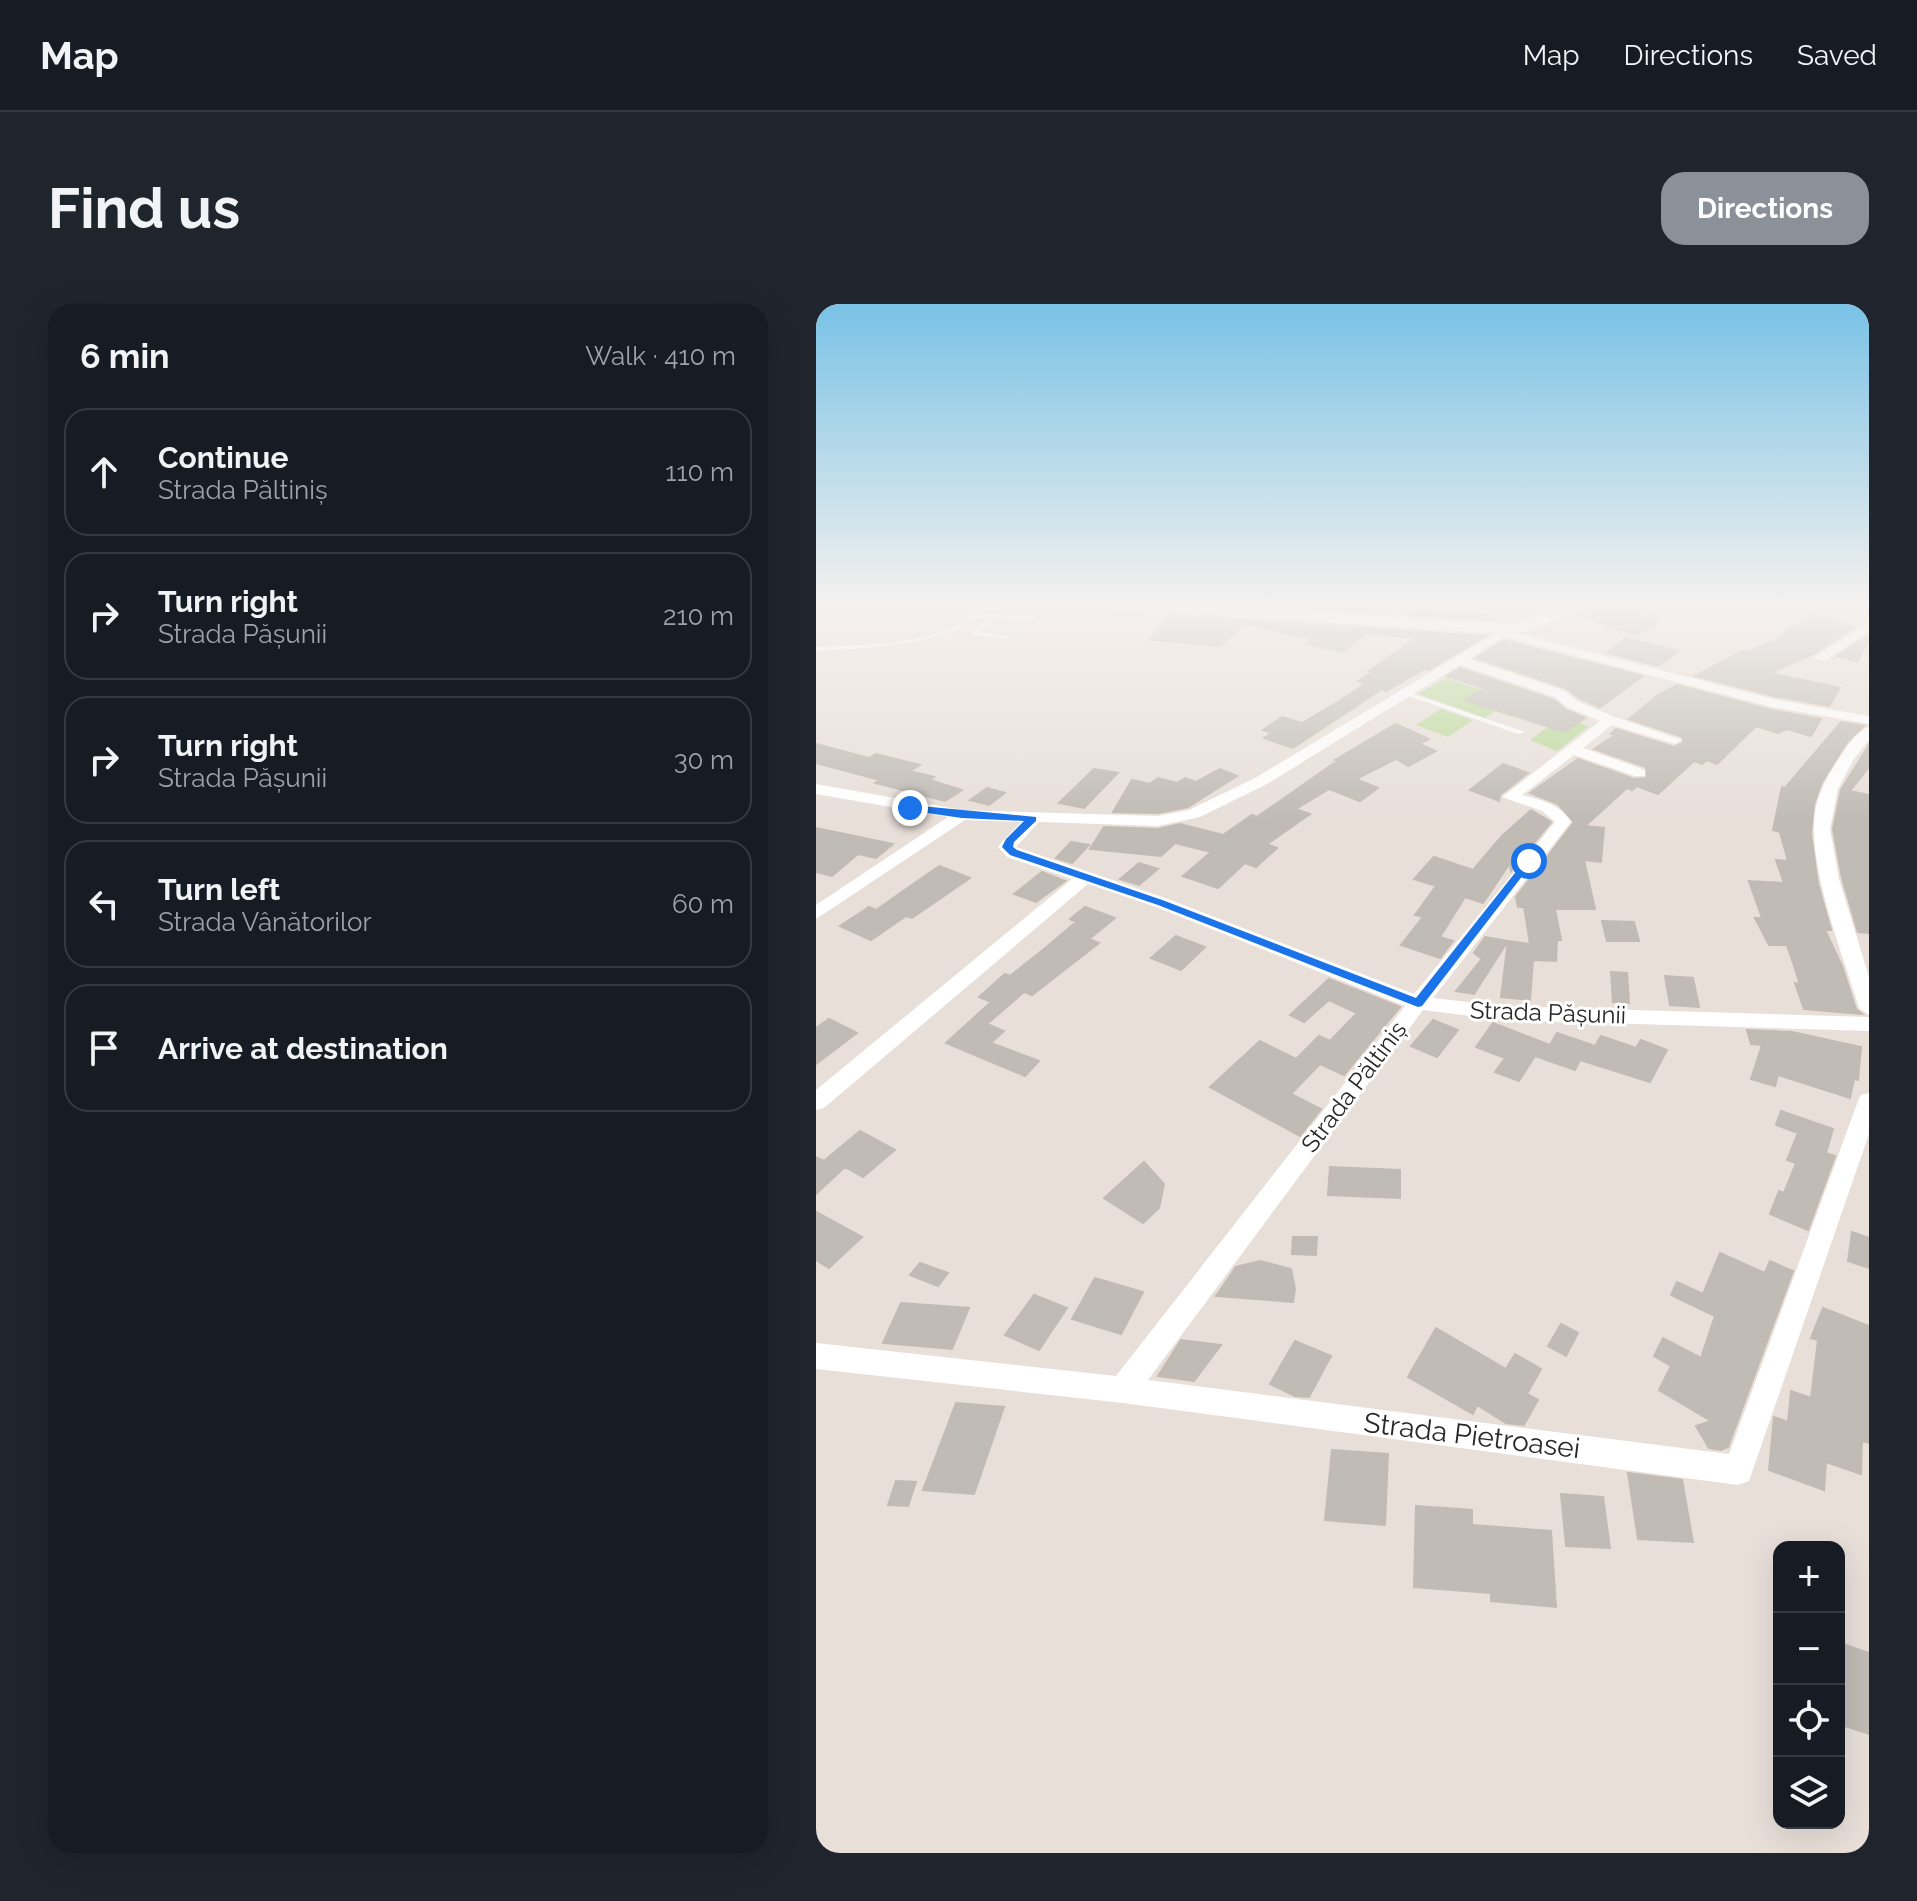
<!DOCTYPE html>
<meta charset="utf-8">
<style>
body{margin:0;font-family:Raleway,sans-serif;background:#20242c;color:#f1f3f6}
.controls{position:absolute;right:24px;bottom:24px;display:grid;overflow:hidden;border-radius:16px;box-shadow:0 8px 32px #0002}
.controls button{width:72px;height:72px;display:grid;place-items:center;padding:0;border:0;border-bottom:2px solid #363941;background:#171b24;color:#f1f3f6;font:40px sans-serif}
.stop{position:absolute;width:24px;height:24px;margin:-18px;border:6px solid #1a73e8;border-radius:50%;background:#fff}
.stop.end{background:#1a73e8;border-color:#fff;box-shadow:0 2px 8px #0008}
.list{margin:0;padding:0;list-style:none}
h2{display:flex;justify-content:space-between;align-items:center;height:104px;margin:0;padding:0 32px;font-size:34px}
h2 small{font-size:26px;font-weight:400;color:#9ea1a6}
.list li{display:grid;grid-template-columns:52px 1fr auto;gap:24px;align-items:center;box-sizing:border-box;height:128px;margin:0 16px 16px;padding:0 16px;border:2px solid #363941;border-radius:24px}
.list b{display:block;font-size:30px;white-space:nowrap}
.list p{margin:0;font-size:26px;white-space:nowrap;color:#9ea1a6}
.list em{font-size:26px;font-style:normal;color:#9ea1a6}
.icon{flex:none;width:44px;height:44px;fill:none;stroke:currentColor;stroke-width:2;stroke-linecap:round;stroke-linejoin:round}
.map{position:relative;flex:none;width:1053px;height:1549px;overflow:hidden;border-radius:24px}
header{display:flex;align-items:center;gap:48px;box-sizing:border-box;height:112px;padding:0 40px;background:#171b24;border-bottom:2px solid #363941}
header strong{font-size:38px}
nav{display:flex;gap:44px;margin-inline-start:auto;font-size:28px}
.intro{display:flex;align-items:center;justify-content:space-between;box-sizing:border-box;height:192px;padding:0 48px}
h1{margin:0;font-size:56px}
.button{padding:20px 36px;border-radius:24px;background:#8c9099;color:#fff;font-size:28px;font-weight:700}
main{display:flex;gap:48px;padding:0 48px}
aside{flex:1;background:#171b24;border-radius:24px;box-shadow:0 8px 32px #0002}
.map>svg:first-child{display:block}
</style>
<header>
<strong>Map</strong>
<nav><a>Map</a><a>Directions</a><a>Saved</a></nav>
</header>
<div class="intro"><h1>Find us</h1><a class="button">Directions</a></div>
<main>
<aside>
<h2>6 min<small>Walk · 410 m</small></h2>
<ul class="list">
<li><svg class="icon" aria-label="ahead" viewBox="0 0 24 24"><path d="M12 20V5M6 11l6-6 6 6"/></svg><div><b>Continue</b><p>Strada Păltiniș</p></div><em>110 m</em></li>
<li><svg class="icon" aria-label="right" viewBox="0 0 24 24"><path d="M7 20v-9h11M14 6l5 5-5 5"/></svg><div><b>Turn right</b><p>Strada Pășunii</p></div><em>210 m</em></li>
<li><svg class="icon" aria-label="right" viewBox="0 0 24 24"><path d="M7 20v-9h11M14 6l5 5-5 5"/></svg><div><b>Turn right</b><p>Strada Pășunii</p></div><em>30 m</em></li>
<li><svg class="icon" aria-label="left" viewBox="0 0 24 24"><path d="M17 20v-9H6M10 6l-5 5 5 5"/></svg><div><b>Turn left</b><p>Strada Vânătorilor</p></div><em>60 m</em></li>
<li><svg class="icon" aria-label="arrive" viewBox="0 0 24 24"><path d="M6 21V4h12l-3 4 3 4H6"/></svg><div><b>Arrive at destination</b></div></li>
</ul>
</aside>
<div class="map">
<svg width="1053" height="1549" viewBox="0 0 1053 1549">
<rect width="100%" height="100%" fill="#e8dfd9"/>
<path fill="#bada9a" d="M 630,374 L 714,402 L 697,413 L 679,407 L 669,414 L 602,390 Z
M 625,405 L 657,416 L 632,433 L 600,421 Z
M 746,413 L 773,422 L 741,447 L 714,436 Z"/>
<path fill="#c0bbb5" stroke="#c3bbb3" stroke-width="2" d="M 418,299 L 518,299 L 573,305 L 568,309 Z
M 778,299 L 841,299 L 822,308 L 844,314 L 837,318 L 841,320 L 820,331 L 769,313 L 771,304 Z
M 605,305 L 678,311 L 678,316 L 583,310 L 599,310 Z
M 353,311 L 670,332 L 612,366 L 608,365 L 570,387 L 566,385 L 477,444 L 448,434 L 456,429 L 447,426 L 466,413 L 486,419 L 520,399 L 549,380 L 542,377 L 557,368 L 553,367 L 600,334 L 549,329 L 527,348 L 490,340 L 496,335 L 429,320 L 404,342 L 334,336 Z
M 1002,311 L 1038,323 L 1001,348 L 954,369 L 1024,384 L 1013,402 L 958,392 L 879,372 L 928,346 L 932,348 L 971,330 L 966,328 Z
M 1050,333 L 1053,336 L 1041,357 L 1021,352 Z
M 809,334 L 863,347 L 842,362 L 792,349 Z
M 688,336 L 724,346 L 827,372 L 784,403 L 763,394 L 750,384 L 660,354 Z
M 644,364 L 738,396 L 750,406 L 769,414 L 749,428 L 649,396 L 668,384 L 631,372 Z
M 861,381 L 955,406 L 1005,415 L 995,432 L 971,425 L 962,429 L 940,422 L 901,460 L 891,456 L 886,460 L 878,457 L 842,490 L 821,482 L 816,486 L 811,484 L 769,522 L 788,524 L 785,558 L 768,556 L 779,605 L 739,605 L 745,636 L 741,636 L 740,657 L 717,656 L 714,696 L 685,693 L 692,637 L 714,640 L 708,603 L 702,603 L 700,593 L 758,518 L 742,500 L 714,489 L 762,455 L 818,475 L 831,474 L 830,463 L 778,445 L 799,431 L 795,430 L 800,425 L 858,443 L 867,439 L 867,433 L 813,415 L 842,391 Z
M 1025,418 L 1048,422 L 1031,438 L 1006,478 L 998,500 L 995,530 L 1002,580 L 1015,626 L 1009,626 L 1026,662 L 1040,705 L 1046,710 L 988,705 L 979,679 L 984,680 L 971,641 L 953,641 L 939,614 L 946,614 L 933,577 L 968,579 L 960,556 L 972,557 L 964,528 L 957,526 L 966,483 L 969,484 Z
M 580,420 L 613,435 L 603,440 L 620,447 L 592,462 L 580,455 L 540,475 L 562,484 L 544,497 L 513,485 L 480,505 L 494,510 L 451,540 L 461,544 L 440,563 L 429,559 L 402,584 L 367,572 L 395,548 L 359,539 L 345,552 L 274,545 L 288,523 L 342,525 L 364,520 L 407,531 L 436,511 L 441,513 L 521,457 L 519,456 Z
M 0,440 L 53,454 L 60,450 L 104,461 L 94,467 L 118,473 L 114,476 L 146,486 L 129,497 L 59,479 L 64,476 L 0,459 Z
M 1053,441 L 1053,463 L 1034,487 L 1053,491 L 1053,629 L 1042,628 L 1026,574 L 1017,525 L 1025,486 Z
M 687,460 L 712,469 L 684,491 L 683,497 L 654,486 Z
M 278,465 L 302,469 L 268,504 L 243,499 Z
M 404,465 L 421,472 L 372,503 L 342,509 L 297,508 L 316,476 L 334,480 L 342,474 L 361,479 L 369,474 L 380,478 Z
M 171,484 L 189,489 L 173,501 L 154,496 Z
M 715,506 L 735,518 L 695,567 L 694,559 L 667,599 L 649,593 L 624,633 L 637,637 L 624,654 L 585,641 L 607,613 L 599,611 L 620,582 L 598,575 L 618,553 L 657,566 L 686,532 Z
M 0,524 L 77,540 L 60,554 L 42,550 L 16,572 L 0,568 Z
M 255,538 L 273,541 L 256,559 L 240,554 Z
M 323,559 L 342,565 L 323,581 L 304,575 Z
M 123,562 L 154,574 L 96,614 L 90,612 L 55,636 L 24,622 L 53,603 L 60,606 Z
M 226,568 L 249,577 L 220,598 L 198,590 Z
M 269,603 L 299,614 L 273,635 L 283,639 L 216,691 L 208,688 L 171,720 L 188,727 L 175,739 L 223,757 L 209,772 L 130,739 L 175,698 L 163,693 L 189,670 L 194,672 L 228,645 L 260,618 L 254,615 Z
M 786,617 L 818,618 L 823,637 L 791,637 Z
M 360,632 L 389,643 L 365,666 L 335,654 Z
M 669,633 L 692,637 L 658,690 L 640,687 L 666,655 L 658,649 Z
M 795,668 L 811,669 L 813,699 L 797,698 Z
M 849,672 L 877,674 L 883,703 L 854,701 Z
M 513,675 L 584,703 L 528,771 L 504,760 L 475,790 L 505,805 L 484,832 L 394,783 L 444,737 L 480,755 L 503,732 L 514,737 L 541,709 L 513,696 L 488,718 L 474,711 Z
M 13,715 L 41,729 L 0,760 L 0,724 Z
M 617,716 L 642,726 L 621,753 L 595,742 Z
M 677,719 L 734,741 L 741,729 L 779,742 L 785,732 L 820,744 L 825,736 L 851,746 L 834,778 L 764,756 L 759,766 L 719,752 L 703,777 L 679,768 L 689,754 L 660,743 Z
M 931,726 L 976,728 L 1045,743 L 1042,776 L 1038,775 L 1034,794 L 962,771 L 959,782 L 935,775 L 946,741 L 935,740 Z
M 965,807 L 1017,825 L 1010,849 L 1019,852 L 992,926 L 954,910 L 963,887 L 968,889 L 980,859 L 971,856 L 982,829 L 960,821 Z
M 44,827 L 79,846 L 47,873 L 29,863 L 0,890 L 0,853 L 8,857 Z
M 328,858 L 348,880 L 343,904 L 327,919 L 288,894 Z
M 514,863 L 584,866 L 584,894 L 512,891 Z
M 0,908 L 46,933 L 13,964 L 0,956 Z
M 1036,928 L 1053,934 L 1053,964 L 1032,957 Z
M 477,933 L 501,933 L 500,951 L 476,950 Z
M 904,949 L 949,969 L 954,957 L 977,967 L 912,1143 L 905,1146 L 893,1144 L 880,1122 L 895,1117 L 843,1086 L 855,1062 L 838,1052 L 847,1034 L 885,1054 L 899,1012 L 855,991 L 861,978 L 887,990 Z
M 444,957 L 475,965 L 479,985 L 477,998 L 400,992 L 420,963 Z
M 104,959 L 132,969 L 122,982 L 94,971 Z
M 279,974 L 327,988 L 305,1030 L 256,1015 Z
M 218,991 L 251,1004 L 223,1046 L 189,1031 Z
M 85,999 L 153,1004 L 136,1045 L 67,1039 Z
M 1007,1004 L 1053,1022 L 1053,1139 L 1046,1137 L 1045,1170 L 1010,1158 L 1008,1186 L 953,1166 L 958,1113 L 972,1118 L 975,1087 L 995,1094 L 1002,1036 L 995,1034 Z
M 745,1020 L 762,1029 L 750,1052 L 732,1042 Z
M 620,1024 L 690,1065 L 699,1050 L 725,1065 L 711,1090 L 722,1096 L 708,1121 L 690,1119 L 661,1101 L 657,1110 L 592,1073 Z
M 365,1036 L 405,1041 L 378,1077 L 342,1072 Z
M 479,1037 L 515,1052 L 493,1093 L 479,1092 L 454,1080 Z
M 140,1099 L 188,1103 L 158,1190 L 107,1186 Z
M 516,1146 L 572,1150 L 569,1221 L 509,1216 Z
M 812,1169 L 866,1176 L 877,1238 L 822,1235 Z
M 80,1177 L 100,1178 L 92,1202 L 72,1201 Z
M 745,1190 L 787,1193 L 794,1244 L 750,1242 Z
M 600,1202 L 656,1206 L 656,1221 L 735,1227 L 740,1303 L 675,1297 L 675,1289 L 598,1283 Z
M 1027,1340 L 1053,1349 L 1053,1430 L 1029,1422 Z"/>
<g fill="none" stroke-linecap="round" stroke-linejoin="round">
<path fill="#fff" fill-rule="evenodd" d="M 169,299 L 176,299 L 164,310 L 219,313 L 222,315 L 219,317 L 179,314 L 164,329 L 194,332 L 194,334 L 192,335 L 157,331 L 157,329 L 173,314 L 160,313 L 140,326 L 108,336 L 51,344 L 0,347 L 0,343 C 41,342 104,340 141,322 C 152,316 160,307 169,299 Z
M 585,299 L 592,299 L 567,319 L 563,319 L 563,317 Z
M 587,388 L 591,388 L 709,428 L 702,430 L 587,390 Z"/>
<path fill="#fff" fill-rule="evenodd" d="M 1053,318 L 1053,327 L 1008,357 L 997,354 Z
M 693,321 L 699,325 L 697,328 L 957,395 L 1053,412 L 1053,420 L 956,403 L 688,333 L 653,355 L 749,387 L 761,397 L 799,413 L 866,436 L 859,440 L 796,421 L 767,444 L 829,466 L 829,472 L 819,472 L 758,451 L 706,491 C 726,496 744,500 755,518 L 617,694 L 686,702 L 1053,713 L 1053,727 L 686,716 L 607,706 L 332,1076 L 913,1150 L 1042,797 L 1045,791 L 1053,789 L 1053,830 L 933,1177 L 922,1181 L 307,1099 L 0,1065 L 0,1039 L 300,1072 L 589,702 L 340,603 L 272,580 L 8,804 L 0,806 L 0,786 L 256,575 L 191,553 L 182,543 L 185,539 L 205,518 L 149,516 L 0,615 L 0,601 L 132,513 L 0,490 L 0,480 L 146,506 L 342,512 L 373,506 L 439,474 ZM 644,361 L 739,393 L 751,403 L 784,417 L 686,493 L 726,507 L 739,518 L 598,690 L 352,595 L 200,543 L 223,518 L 342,522 L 384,513 L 451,480 Z
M 1053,423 L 1053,436 L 1038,455 L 1022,485 L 1014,525 L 1023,575 L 1053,673 L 1053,711 L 1043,704 C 1027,651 991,562 999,508 C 1002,488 1013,469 1024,453 C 1031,442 1041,427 1053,423 Z"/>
<path fill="#fff" fill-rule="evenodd" d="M 285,299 L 373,299 L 693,320 C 723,315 743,299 775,299 L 718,326 L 693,330 L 294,304 Z"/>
</g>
<linearGradient id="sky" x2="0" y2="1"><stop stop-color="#79c2e6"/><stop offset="0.58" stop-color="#f5f1ee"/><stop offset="1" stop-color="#f5f1ee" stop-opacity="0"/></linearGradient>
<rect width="1053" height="516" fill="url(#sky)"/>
<path fill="#1a73e8" d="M 94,501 L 220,513 L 220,517 L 198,538 L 197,543 L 201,546 L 349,597 L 600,694 L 710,555 L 718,557 L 606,702 L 602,703 L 342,601 L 194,551 L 186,543 L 190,535 L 208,517 L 146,514 L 90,506 Z"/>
<g text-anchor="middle" stroke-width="6" stroke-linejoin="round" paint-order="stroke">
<g font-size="24" fill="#272727" stroke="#fff">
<text transform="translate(732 709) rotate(2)" y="8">Strada Pășunii</text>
<text transform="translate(538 783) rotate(-53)" y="8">Strada Păltiniș</text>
</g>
<g font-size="28" fill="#272727" stroke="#fff">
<text transform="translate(656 1131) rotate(7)" y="10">Strada Pietroasei</text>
</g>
</g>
</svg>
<div class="controls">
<button>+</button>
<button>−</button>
<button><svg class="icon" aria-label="locate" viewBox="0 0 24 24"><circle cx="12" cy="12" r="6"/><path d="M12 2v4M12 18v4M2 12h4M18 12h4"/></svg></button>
<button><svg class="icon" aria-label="layers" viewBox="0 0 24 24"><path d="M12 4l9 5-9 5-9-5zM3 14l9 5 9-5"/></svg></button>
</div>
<div class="stop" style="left:713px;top:557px"></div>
<div class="stop end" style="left:94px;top:504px"></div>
</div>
</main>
